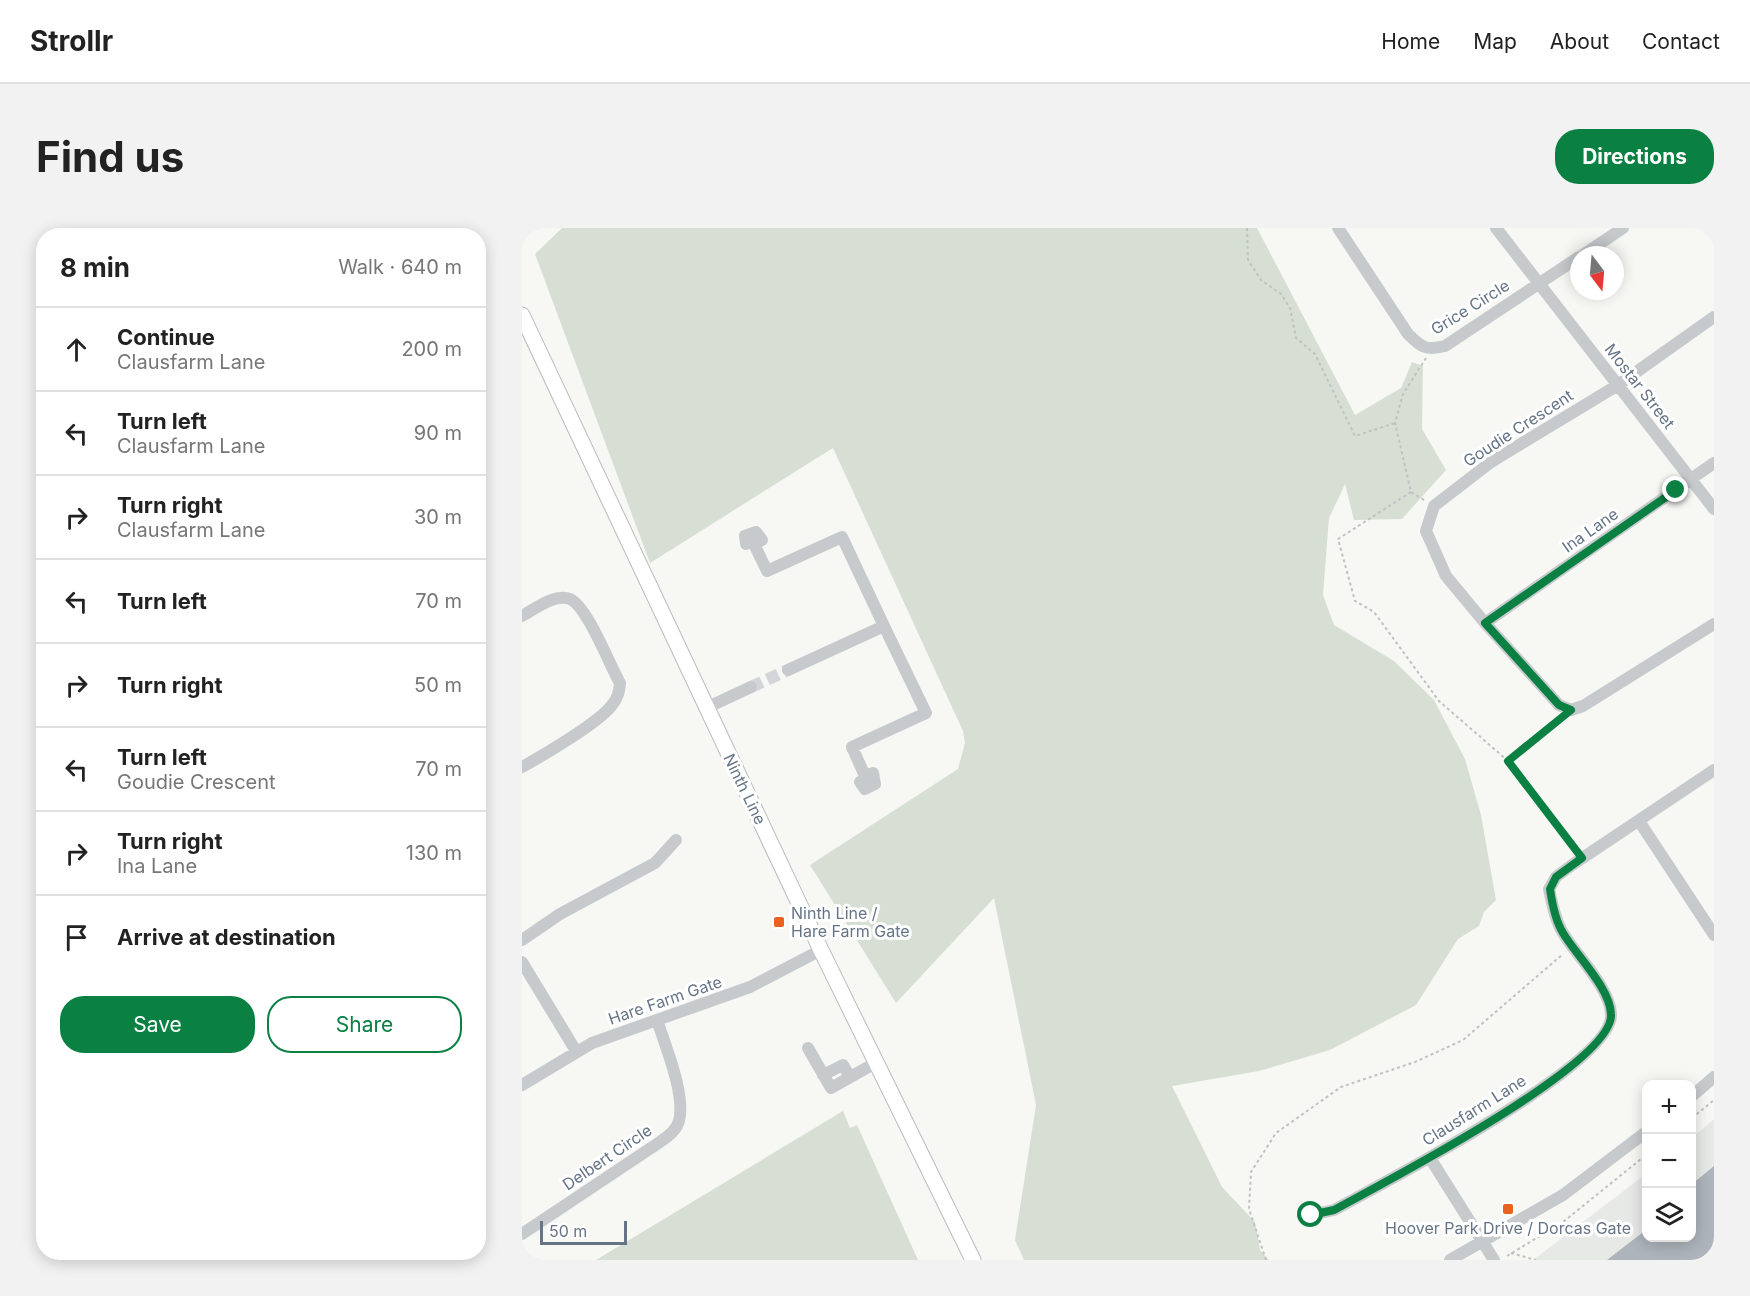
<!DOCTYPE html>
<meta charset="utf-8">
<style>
body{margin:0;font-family:Inter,sans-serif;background:#f2f2f2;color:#222}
.controls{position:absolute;right:18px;bottom:18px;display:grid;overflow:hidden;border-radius:12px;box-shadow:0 3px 15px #0003}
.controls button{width:54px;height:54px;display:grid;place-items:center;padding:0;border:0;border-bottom:2px solid #e0e0e0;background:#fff;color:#222;font:30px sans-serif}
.compass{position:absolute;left:1048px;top:18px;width:54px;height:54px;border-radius:50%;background:#fff;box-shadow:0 3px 15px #0003;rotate:164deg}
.scale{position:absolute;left:18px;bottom:15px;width:87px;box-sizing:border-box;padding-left:6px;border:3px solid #657486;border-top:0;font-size:16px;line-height:21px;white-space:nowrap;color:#657486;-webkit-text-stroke:4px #fff;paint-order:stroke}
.stop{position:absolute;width:18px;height:18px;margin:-14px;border:4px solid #0b8043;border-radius:50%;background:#fff}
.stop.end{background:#0b8043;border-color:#fff;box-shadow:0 2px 6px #0008}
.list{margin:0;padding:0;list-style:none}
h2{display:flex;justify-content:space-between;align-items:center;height:78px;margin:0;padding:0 24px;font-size:26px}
h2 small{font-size:20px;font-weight:400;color:#767676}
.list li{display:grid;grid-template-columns:39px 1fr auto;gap:18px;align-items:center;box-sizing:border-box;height:84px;padding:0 24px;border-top:2px solid #e0e0e0}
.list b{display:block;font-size:22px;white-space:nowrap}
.list p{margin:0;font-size:20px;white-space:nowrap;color:#767676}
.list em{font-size:20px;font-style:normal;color:#767676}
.actions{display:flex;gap:12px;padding:18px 24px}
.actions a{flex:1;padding:14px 0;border:2px solid #0b8043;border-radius:24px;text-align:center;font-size:21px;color:#0b8043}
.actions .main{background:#0b8043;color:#fff}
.icon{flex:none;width:33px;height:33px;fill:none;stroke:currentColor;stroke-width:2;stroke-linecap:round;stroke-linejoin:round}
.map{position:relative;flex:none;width:1192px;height:1032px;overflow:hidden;border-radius:24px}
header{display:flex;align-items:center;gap:36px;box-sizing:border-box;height:84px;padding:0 30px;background:#fff;border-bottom:2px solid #e0e0e0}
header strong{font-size:28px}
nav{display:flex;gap:33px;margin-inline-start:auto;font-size:21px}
.intro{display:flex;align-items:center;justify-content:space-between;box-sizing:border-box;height:144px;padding:0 36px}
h1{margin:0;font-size:42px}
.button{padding:15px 27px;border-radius:24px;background:#0b8043;color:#fff;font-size:21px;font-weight:700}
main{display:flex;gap:36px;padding:0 36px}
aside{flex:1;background:#fff;border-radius:24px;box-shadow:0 3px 15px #0003}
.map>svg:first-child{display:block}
</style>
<header>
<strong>Strollr</strong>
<nav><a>Home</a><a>Map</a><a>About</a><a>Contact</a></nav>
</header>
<div class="intro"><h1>Find us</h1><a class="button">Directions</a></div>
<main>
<aside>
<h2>8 min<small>Walk · 640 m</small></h2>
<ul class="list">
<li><svg class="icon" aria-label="ahead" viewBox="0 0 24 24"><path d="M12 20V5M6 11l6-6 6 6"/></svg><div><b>Continue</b><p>Clausfarm Lane</p></div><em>200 m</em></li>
<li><svg class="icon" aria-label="left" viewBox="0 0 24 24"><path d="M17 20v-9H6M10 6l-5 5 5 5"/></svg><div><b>Turn left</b><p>Clausfarm Lane</p></div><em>90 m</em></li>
<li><svg class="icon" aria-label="right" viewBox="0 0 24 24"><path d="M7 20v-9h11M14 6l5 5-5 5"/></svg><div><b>Turn right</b><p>Clausfarm Lane</p></div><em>30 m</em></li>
<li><svg class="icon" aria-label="left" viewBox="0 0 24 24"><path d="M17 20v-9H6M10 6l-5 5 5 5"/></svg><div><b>Turn left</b></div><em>70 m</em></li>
<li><svg class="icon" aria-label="right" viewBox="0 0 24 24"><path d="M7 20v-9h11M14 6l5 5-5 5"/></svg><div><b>Turn right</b></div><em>50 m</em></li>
<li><svg class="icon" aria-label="left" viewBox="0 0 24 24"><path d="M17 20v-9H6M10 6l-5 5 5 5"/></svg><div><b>Turn left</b><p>Goudie Crescent</p></div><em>70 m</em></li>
<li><svg class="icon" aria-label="right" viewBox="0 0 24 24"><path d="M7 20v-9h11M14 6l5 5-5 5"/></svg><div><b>Turn right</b><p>Ina Lane</p></div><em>130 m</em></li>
<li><svg class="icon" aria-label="arrive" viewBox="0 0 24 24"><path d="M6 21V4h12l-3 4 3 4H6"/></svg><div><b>Arrive at destination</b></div></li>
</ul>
<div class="actions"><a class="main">Save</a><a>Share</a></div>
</aside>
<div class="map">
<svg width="1192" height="1032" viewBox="0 0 1192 1032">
<rect width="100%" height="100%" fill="#f7f7f4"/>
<path fill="#e7e9e7" d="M 1192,891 L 1192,1032 L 1011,1032 L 1124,946 L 1124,1010 L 1170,1010 L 1170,910 Z"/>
<path fill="#d7dfd4" d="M 40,0 L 735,0 L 833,187 L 879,160 L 890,134 L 901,138 L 900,201 L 924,242 L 880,291 L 832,292 L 823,256 L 807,290 L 801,367 L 812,397 L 872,433 L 912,472 L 943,531 L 959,587 L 974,672 L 962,684 L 957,698 L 936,711 L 894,777 L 808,822 L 737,843 L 650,858 L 700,959 L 733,994 L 738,1022 L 747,1032 L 502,1032 L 493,1012 L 514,877 L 472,670 L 374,775 L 288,637 L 436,541 L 443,515 L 441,503 L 311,220 L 128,335 L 13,26 Z
M 321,883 L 328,900 L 335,897 L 396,1032 L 74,1032 Z"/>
<path fill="#adb4bb" d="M 1192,938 L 1192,1032 L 1085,1032 L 1125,1001 L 1125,1010 L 1170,1010 L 1170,956 Z"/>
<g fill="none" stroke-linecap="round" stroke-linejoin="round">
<path stroke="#d2d6d8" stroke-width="12" stroke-dasharray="12 6" stroke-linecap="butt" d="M 229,459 L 266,442"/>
<defs>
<path id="major" d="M 0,87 L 299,722 L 451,1032"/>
</defs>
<use href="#major" stroke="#b7bbbf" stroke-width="17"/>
<path stroke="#c0c1c4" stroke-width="2" stroke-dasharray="3 3" stroke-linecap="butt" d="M 725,0 L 726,32 L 739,52 L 759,66 L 768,80 L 774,110 L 793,126 L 833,208 L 873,195
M 889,264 L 816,311 L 833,373 L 852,384 L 917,473 L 986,533 L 1053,621
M 902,272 L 889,264 L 873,195 L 881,166 L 904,130
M 986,533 L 1040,489
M 1170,890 L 1192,872
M 989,1025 L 1014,1032
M 985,1028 L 1041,994 L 1124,927
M 744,1032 L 727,981 L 729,944 L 754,905 L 819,859 L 893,834 L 941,812 L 1041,726"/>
<path stroke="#c7cacd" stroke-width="12" d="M 816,0 L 886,106 C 899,119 904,123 923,118 L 1057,29
M 974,0 L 1192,281
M 1061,27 L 1101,0
M 1192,89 L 1096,157 L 969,234 L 912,278 L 904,303 L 924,348 L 963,395 L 1037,477 L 1049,482 L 1061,478 L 1192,396
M 224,316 L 223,308 L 234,304 L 240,312 L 232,316 L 245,343 L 320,309 L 362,398 L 266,442
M 0,388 C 13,381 33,365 48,371 C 65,378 88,438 98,455 C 97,464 96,470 90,477 C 78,494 20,528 0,539
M 963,395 L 1192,235
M 184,480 L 229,459
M 338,554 L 343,561 L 353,556 L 351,545 L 343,548 L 330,519 L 404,485 L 362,398
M 1117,593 L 1192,707
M 0,712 L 38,686 L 133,635 L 154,612
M 0,734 L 54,823
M 286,820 L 309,860 L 355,834
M 301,847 L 321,837 L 328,849
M 0,857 L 70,815 L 228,759 L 299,722
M 1170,868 L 1192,849
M 908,930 L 972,1032
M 789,987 L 812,982 C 857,957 1093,836 1089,786 C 1088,760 1054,727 1041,705 C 1033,692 1030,675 1027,661 L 1034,649 L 1050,637 L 1192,542
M 0,1006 L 138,914 C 146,908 154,903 157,893 C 164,867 143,817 135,792
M 928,1032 L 1041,967 L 1124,904"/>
<use href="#major" stroke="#fff" stroke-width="15"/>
</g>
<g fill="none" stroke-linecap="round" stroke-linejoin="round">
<path stroke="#0b8043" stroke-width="8" d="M 789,987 L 812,982 C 857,957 1093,836 1089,786 C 1088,760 1054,727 1041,705 C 1033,692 1030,675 1028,661 L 1034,649 L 1060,630 L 986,533 L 1049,482 L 1037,477 L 963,395 L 1154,262"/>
</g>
<g fill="#eb6120" stroke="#fff" stroke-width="2">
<rect x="251" y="688" width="12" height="12" rx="3"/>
<rect x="980" y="975" width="12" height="12" rx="3"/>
</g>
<g text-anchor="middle" stroke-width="6" stroke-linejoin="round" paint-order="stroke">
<g font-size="16" fill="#657486" stroke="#fff">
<text transform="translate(948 79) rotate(-32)" y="6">Grice Circle</text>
<text transform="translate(1118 158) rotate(52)" y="6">Mostar Street</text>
<text transform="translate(996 200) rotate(-33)" y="6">Goudie Crescent</text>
<text transform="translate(1068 302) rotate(-35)" y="6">Ina Lane</text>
<text transform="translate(223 561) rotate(64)" y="6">Ninth Line</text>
<text transform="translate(143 772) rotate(-19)" y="6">Hare Farm Gate</text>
<text transform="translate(952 882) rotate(-32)" y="6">Clausfarm Lane</text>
<text transform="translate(85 929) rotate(-34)" y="6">Delbert Circle</text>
</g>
<g font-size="16" fill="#657486" stroke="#fff" text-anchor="start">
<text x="269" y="691">Ninth Line /<tspan x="269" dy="18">Hare Farm Gate</tspan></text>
<text x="986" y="1006" text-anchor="middle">Hoover Park Drive / Dorcas Gate</text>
</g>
</g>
</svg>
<div class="controls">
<button>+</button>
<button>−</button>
<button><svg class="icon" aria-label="layers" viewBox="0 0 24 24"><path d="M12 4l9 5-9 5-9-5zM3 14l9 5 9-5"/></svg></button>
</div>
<svg class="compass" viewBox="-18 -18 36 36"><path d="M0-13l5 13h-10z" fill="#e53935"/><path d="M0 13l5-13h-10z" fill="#767676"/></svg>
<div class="scale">50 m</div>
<div class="stop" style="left:789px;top:987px"></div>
<div class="stop end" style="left:1154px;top:262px"></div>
</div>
</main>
